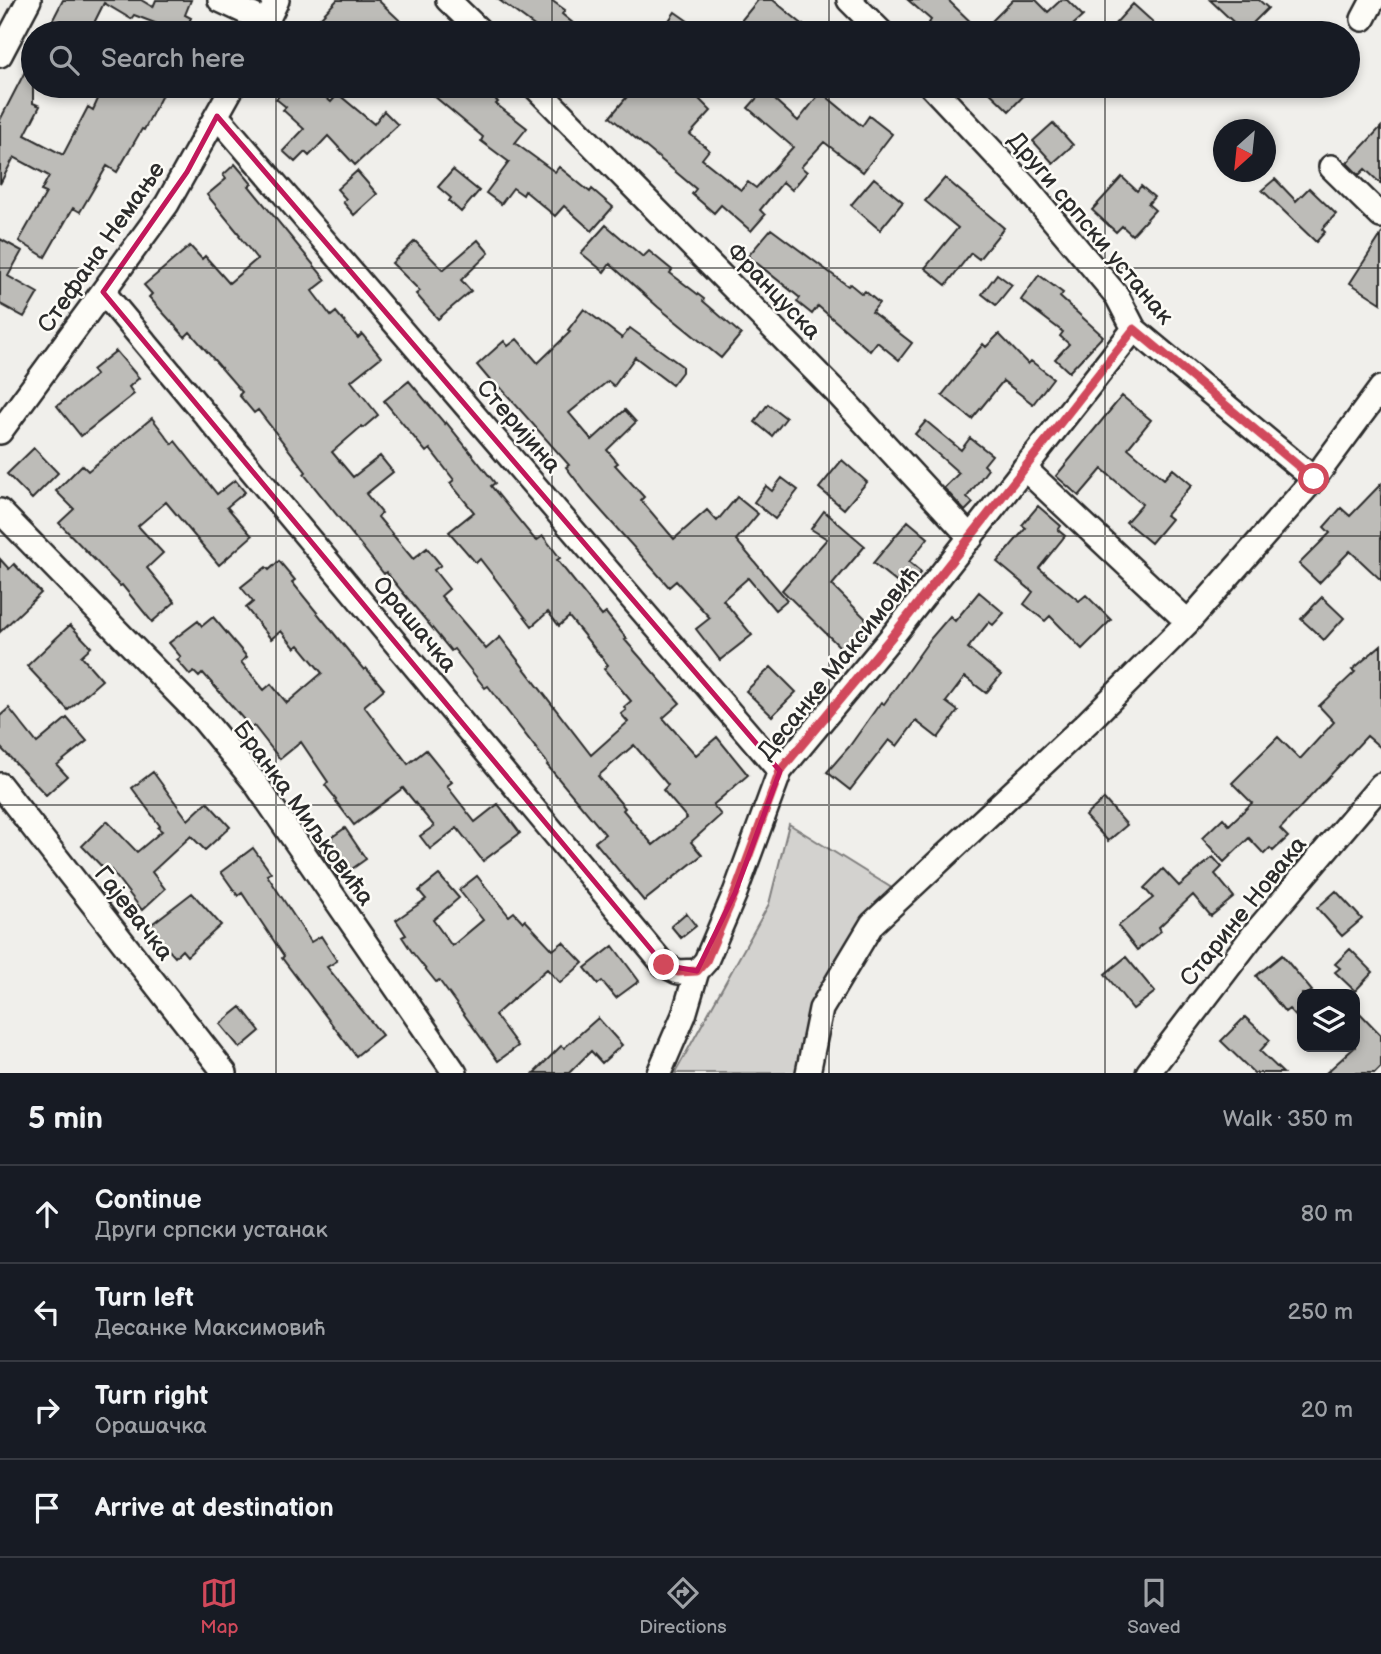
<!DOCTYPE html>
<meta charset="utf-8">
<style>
body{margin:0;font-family:"Balsamiq Sans",sans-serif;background:#242831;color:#f1f3f6}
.controls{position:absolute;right:21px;bottom:21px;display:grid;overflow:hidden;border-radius:14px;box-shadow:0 4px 10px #0003}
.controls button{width:63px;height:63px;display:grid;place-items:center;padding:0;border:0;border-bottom:2px solid #363941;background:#171b24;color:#f1f3f6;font:35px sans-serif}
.compass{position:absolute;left:1213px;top:119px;width:63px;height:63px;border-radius:50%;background:#171b24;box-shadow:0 4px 10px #0003;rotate:207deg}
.stop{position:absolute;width:21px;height:21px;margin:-16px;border:5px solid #d1495b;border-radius:50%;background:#fff}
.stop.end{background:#d1495b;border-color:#fff;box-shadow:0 2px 7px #0008}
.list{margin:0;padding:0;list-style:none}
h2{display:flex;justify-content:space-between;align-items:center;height:91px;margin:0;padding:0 28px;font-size:30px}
h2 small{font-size:23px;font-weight:400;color:#9ea1a6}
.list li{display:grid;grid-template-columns:46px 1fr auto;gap:21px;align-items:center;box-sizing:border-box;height:98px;padding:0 28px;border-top:2px solid #363941}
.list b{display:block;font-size:26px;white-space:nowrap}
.list p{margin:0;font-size:23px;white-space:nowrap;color:#9ea1a6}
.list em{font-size:23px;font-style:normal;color:#9ea1a6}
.icon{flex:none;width:38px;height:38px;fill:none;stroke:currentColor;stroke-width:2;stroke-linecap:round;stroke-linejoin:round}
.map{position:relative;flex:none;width:1381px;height:1073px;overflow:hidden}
.search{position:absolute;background:#171b24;box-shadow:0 4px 10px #0003;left:21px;right:21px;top:21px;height:77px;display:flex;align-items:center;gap:18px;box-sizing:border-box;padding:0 24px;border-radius:38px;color:#9ea1a6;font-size:26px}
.sheet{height:483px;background:#171b24}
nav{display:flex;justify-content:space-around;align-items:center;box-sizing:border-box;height:98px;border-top:2px solid #363941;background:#171b24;font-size:19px;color:#9ea1a6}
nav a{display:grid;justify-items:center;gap:4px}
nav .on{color:#d1495b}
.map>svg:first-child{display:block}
</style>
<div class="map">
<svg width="1381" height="1073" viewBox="0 0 1381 1073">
<rect width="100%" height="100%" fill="#f0efeb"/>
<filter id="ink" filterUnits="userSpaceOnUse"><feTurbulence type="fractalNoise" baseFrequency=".0143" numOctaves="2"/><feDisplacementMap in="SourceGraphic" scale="14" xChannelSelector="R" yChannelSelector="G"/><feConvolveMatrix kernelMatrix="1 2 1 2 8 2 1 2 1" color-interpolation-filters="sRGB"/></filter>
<g filter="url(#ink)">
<path fill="#d3d2cf" stroke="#7f7e7d" stroke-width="2" d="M 789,824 L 903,895 L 812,1009 L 798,1073 L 675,1073 L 769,904 Z"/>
<path fill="#bdbcb8" stroke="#2b2b2b" stroke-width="2" fill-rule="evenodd" d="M 63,0 L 141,0 L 153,7 L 156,0 L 191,0 L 185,15 L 191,18 L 184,33 L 181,33 L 134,15 L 131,19 L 104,3 L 89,33 L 57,33 L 48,29 Z
M 337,0 L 378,0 L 413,33 L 306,33 Z
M 499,0 L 551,0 L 565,10 L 562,14 L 585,33 L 544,33 Z
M 758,0 L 773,0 L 813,33 L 731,33 Z
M 908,0 L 948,0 L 981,32 L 1013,0 L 1036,0 L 1048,12 L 1061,0 L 1067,0 L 1083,16 L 1064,33 L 940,33 L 929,23 L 931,20 Z
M 1210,0 L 1259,0 L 1268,8 L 1244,32 Z
M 1133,4 L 1165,33 L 1123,33 L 1114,25 Z
M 675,12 L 705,33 L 660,33 Z
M 33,56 L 33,103 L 40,106 L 25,135 L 63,155 L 88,107 L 93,110 L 104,86 L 143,86 L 162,95 L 144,130 L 142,129 L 117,172 L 107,166 L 80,212 L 73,208 L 45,257 L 19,241 L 46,193 L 41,191 L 49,176 L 14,157 L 0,184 L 0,120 Z
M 288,86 L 313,86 L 331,102 L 338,94 L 374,124 L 384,111 L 398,125 L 355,165 L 328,136 L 309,156 L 305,152 L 295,162 L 283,151 L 304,129 L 283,110 L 286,107 L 276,99 Z
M 422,86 L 509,86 L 496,100 L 498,102 L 496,104 L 527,128 L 515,143 L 555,172 L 559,167 L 590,192 L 592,189 L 613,207 L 592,231 L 564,206 L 555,216 L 525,191 L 523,195 L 513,188 L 501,204 L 486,193 L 509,162 L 481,141 L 483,137 Z
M 636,86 L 707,86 L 698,98 L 711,111 L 690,134 L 709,150 L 702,159 L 741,190 L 748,182 L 756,188 L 793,147 L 748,108 L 764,90 L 798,121 L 821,92 L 862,126 L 869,116 L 892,134 L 863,172 L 824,142 L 801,167 L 807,172 L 792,190 L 783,182 L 760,210 L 765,215 L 751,231 L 721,205 L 714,213 L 692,194 L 696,189 L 610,117 Z
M 983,86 L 1033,86 L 1009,111 Z
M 1053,123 L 1073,145 L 1053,163 L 1033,141 Z
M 1381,127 L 1381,184 L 1365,169 L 1359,175 L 1347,163 Z
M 235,164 L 252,184 L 249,186 L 326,280 L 312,291 L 331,316 L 336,312 L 358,338 L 362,334 L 381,357 L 351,381 L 378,415 L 363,428 L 362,426 L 332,452 L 353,477 L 380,456 L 393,472 L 366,494 L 382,513 L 378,517 L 413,559 L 427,548 L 441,565 L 434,570 L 449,589 L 441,596 L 486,649 L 500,637 L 591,755 L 628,722 L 621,714 L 626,710 L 624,707 L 631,701 L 604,669 L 608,665 L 569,617 L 559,626 L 548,612 L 532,626 L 480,559 L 476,563 L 449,532 L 474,512 L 450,483 L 454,480 L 430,449 L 426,452 L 384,401 L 409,381 L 445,424 L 446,422 L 495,483 L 491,486 L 536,541 L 543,536 L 560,558 L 557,560 L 602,616 L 606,613 L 627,639 L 625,640 L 680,703 L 663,718 L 696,755 L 717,737 L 748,775 L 713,805 L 721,815 L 691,842 L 702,855 L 644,901 L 595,842 L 605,834 L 547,765 L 548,764 L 488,686 L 485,688 L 454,649 L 451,651 L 386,572 L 384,574 L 304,474 L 306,472 L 258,410 L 254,413 L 239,395 L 242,392 L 190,332 L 185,337 L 149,297 L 152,294 L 144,285 L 190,246 L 202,259 L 205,256 L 229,283 L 257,259 L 239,236 L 240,235 L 207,195 L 226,179 L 223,175 ZM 634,745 L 668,785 L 663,790 L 687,818 L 653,845 L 623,810 L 625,808 L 598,776 Z
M 453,170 L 479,191 L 461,212 L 449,201 L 451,198 L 438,187 Z
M 357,171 L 377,194 L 354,215 L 343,202 L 346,199 L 337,189 Z
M 1122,177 L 1137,191 L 1141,186 L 1154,197 L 1148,204 L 1155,210 L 1132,235 L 1122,226 L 1116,232 L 1092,210 Z
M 874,178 L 903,202 L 880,230 L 851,205 Z
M 945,178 L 1004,228 L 979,259 L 971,253 L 946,285 L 925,268 L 958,228 L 925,201 Z
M 1275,179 L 1296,201 L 1309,188 L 1336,214 L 1322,229 L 1325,232 L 1316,242 L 1262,190 Z
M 606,225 L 643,257 L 649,251 L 672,270 L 670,273 L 704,299 L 703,301 L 741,334 L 721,358 L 658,307 L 610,264 L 604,272 L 581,253 Z
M 771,229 L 848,286 L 850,284 L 862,294 L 865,291 L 879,303 L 872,312 L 912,343 L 899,360 L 877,342 L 870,351 L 818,306 L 812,314 L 797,302 L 800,298 L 748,256 Z
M 1381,235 L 1381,303 L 1350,283 Z
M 0,239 L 22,251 L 8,276 L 38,293 L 24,317 L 0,304 Z
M 478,240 L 489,253 L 461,280 L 471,291 L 438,319 L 416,294 L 420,291 L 392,263 L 415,241 L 443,270 Z
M 997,274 L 1012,285 L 996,305 L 982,294 Z
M 1039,275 L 1063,293 L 1060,297 L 1103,336 L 1069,372 L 1055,359 L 1069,344 L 1060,336 L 1063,332 L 1021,300 Z
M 584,309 L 622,338 L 630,328 L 682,366 L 682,372 L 672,385 L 635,357 L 614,386 L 608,381 L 569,413 L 592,440 L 625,410 L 636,422 L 607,450 L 618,463 L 615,465 L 644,497 L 641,500 L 674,539 L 707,510 L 717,521 L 737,497 L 758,514 L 736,540 L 787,600 L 775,610 L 748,578 L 723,600 L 752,635 L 720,660 L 696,629 L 710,618 L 676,581 L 669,587 L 589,497 L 566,467 L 569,465 L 500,387 L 498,390 L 477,365 L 504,341 L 508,346 L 517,339 L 538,363 L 570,332 L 568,330 Z
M 999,334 L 1028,364 L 1031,361 L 1053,378 L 1033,404 L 1003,381 L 972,419 L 942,395 L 983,344 L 986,347 Z
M 116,351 L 139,378 L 129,387 L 134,394 L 81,436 L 57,406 L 96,375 L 92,370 Z
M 1122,396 L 1151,420 L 1128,448 L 1164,479 L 1173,469 L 1192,485 L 1166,515 L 1171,519 L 1151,543 L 1126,522 L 1142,504 L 1102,469 L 1079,496 L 1056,476 Z
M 768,404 L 786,418 L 772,436 L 755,422 Z
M 152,418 L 172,444 L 175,441 L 217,494 L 235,480 L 245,492 L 227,507 L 252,536 L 219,565 L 166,502 L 138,526 L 163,553 L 147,568 L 175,602 L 152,622 L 122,585 L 120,586 L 59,523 L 74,509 L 56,491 L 82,465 L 88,471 Z
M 926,421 L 961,450 L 970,438 L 992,455 L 984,465 L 988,469 L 967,497 L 973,503 L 965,511 L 944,488 L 959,473 L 915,434 Z
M 34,448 L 58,473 L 32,499 L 7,474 Z
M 842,460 L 867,482 L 844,509 L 819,488 Z
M 782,478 L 798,490 L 775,519 L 754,502 L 766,486 L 772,491 Z
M 1381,484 L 1381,580 L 1350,551 L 1319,583 L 1299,564 L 1330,533 L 1324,527 L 1341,508 L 1350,516 Z
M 1038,506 L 1061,526 L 1058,530 L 1065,536 L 1039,568 L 1079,601 L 1086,595 L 1111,620 L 1082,649 L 1050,616 L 1045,621 L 1024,604 L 1033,592 L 997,562 L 1026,528 L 1022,525 Z
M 824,511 L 865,546 L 832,585 L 871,624 L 844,651 L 782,590 L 827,539 L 811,529 Z
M 908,521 L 928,538 L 909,562 L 921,572 L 906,590 L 873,563 Z
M 0,559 L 9,569 L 14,564 L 41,593 L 0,632 Z
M 279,561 L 295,580 L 292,582 L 336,636 L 364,670 L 366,668 L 384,689 L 364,706 L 408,764 L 426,750 L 452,782 L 447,786 L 475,822 L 498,804 L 520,833 L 483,861 L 457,828 L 430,849 L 420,836 L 434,826 L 403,788 L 354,825 L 335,800 L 336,799 L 325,785 L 328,782 L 301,742 L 280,759 L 254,726 L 251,728 L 203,673 L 199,677 L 194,672 L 190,675 L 177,660 L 181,657 L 169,643 L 198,621 L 202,626 L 213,617 L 247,657 L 241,662 L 264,690 L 271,684 L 287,703 L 322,673 L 299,645 L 295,648 L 281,631 L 271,639 L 246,608 L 253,602 L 241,587 L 266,567 L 269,570 Z
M 979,592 L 1004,613 L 993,625 L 989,622 L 968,648 L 1001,675 L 986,693 L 965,677 L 946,702 L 958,711 L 938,738 L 916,721 L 897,746 L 889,740 L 850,790 L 827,772 L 849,747 L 881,702 L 884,704 L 931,638 L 950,616 L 955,621 Z
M 1322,597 L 1344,618 L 1324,640 L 1301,619 Z
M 70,625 L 91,647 L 81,656 L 102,680 L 68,710 L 27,666 Z
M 1381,645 L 1381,748 L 1367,736 L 1280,829 L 1288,837 L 1273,851 L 1270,848 L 1264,854 L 1249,838 L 1224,862 L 1202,838 L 1223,818 L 1229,825 L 1252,803 L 1232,783 L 1278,737 L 1300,759 L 1334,722 L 1319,706 L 1355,672 L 1352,670 Z
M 771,667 L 796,692 L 772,716 L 746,691 Z
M 9,708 L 37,743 L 67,718 L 87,741 L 57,765 L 67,776 L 46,795 L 0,747 L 0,716 Z
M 153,772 L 188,820 L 207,802 L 230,827 L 205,850 L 191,836 L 152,872 L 165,889 L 142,910 L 111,870 L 108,873 L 82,846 L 107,821 L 137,852 L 162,831 L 158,828 L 160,826 L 132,788 Z
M 1104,799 L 1127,825 L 1108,841 L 1085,816 Z
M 345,828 L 366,859 L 339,878 L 318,847 Z
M 253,848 L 271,873 L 267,875 L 311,942 L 321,936 L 337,961 L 327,967 L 382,1035 L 356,1056 L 282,958 L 284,956 L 242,893 L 238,896 L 221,872 Z
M 1213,857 L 1222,867 L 1215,874 L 1234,897 L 1211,916 L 1193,895 L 1159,927 L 1161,931 L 1137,950 L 1118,926 L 1153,898 L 1144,888 L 1163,869 L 1179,886 Z
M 439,875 L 459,898 L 433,920 L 452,946 L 483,920 L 459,890 L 477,876 L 509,916 L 514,912 L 523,922 L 525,920 L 553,950 L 563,942 L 583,963 L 560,983 L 547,969 L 495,1015 L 518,1046 L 498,1061 L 439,980 L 436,982 L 412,952 L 402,937 L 406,935 L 396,920 L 426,899 L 419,891 Z
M 1336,891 L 1362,919 L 1342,936 L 1317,908 Z
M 192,893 L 221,925 L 187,956 L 182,950 L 175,957 L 148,927 Z
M 686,913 L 696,926 L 681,938 L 671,926 Z
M 613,946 L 639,981 L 616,998 L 602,981 L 598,984 L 585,968 Z
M 1350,949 L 1373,972 L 1355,991 L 1335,972 L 1340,968 L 1335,964 Z
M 1282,955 L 1312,991 L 1307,994 L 1302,994 L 1302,1023 L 1289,1009 L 1285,1012 L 1256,976 Z
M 1126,957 L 1155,992 L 1133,1009 L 1105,974 Z
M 241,1007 L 260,1031 L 240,1048 L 220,1024 Z
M 1355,1008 L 1381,1035 L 1381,1067 L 1375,1073 L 1326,1073 L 1355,1047 Z
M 1245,1017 L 1270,1040 L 1260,1051 L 1283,1073 L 1254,1073 L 1221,1041 Z
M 598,1018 L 622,1045 L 602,1063 L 591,1051 L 569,1073 L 534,1073 L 561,1046 L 564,1048 Z"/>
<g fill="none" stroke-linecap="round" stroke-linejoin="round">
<defs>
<path id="minor" d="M 220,0 L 267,22
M 448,0 L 482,33
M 849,0 L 882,33
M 1363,19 L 1373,0
M 261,33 L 277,0
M 0,55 L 29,0
M 534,86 L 839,395 L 971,538
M 931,86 L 1024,185 L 1117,296 L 1134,329 L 1314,479
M 217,116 L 780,771
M 1331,167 L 1381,216
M 103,292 L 664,965 L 678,972 L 697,971
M 0,432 L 167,204 L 233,86
M 1024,468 L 1188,622
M 0,511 L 203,719 L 254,781 L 455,1073
M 0,785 L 225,1073
M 659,1073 L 684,1015 L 697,971 L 706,961 L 735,893 L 780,771 L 894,634 L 1134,329
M 808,1073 L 821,1009 L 872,924 L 1088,722 L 1188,622 L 1314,479 L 1381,388
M 1148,1073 L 1254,934 L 1381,785"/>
</defs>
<use href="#minor" stroke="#2b2b2b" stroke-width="28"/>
<use href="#minor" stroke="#fdfcf7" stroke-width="23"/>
</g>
</g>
<g fill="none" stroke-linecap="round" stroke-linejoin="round" filter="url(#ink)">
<path stroke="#d1495b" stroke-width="9" d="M 664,965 L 678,972 L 697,971 L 706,961 L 735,893 L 780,771 L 894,634 L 1134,329 L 1314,479"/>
</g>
<path fill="none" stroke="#c2185b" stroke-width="5" stroke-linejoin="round" d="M 217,116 L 780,771 L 735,893 L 697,971 L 664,965 L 103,292 L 187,172 Z"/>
<path fill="none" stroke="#2b2b2b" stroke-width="2" stroke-opacity="0.55" d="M 276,0 L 276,33M 552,0 L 552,33M 829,0 L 829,33M 1105,0 L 1105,33M 276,86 L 276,1073M 552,86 L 552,1073M 829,86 L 829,1073M 1105,86 L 1105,1073M 0,268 L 1381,268M 0,536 L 1381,536M 0,805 L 1381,805"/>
<g text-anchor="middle" stroke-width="5" stroke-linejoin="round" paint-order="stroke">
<g font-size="24" fill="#2b2b2b" stroke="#fdfcf7">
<text transform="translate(1091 228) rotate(50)" y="8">Други српски устанак</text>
<text transform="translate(101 247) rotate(-55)" y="8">Стефана Немање</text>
<text transform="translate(774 291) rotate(46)" y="8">Француска</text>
<text transform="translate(519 426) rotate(49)" y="8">Стеријина</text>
<text transform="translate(415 624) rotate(50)" y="8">Орашачка</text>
<text transform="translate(838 663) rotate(-51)" y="8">Десанке Максимовић</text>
<text transform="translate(304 813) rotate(54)" y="8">Бранка Миљковића</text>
<text transform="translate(1243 911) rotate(-51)" y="8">Старине Новака</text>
<text transform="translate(134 913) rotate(52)" y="8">Гајевачка</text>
</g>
</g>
</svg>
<div class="controls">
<button><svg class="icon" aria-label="layers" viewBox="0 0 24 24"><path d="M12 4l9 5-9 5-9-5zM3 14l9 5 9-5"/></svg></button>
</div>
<svg class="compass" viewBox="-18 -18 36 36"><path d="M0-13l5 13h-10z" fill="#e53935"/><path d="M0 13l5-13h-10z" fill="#9ea1a6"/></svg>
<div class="stop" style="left:1314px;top:479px"></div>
<div class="stop end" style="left:664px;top:965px"></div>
<div class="search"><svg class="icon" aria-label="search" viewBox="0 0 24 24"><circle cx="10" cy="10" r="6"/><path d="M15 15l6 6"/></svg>Search here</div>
</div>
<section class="sheet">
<h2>5 min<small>Walk · 350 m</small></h2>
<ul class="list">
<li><svg class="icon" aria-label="ahead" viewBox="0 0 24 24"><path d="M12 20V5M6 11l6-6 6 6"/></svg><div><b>Continue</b><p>Други српски устанак</p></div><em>80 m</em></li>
<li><svg class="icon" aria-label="left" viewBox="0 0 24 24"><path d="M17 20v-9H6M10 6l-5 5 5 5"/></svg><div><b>Turn left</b><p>Десанке Максимовић</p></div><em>250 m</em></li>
<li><svg class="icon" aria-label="right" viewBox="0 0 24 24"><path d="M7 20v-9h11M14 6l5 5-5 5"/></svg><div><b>Turn right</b><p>Орашачка</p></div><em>20 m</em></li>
<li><svg class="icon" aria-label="arrive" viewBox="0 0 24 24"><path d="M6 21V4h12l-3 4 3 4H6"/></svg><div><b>Arrive at destination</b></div></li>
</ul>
</section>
<nav>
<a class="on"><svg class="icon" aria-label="map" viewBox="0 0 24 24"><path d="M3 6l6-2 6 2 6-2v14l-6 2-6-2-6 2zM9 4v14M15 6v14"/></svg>Map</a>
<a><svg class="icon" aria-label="directions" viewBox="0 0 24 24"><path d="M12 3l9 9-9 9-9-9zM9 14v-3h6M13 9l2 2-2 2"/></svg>Directions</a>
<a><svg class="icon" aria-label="saved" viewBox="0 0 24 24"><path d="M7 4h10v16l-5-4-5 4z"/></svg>Saved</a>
</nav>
